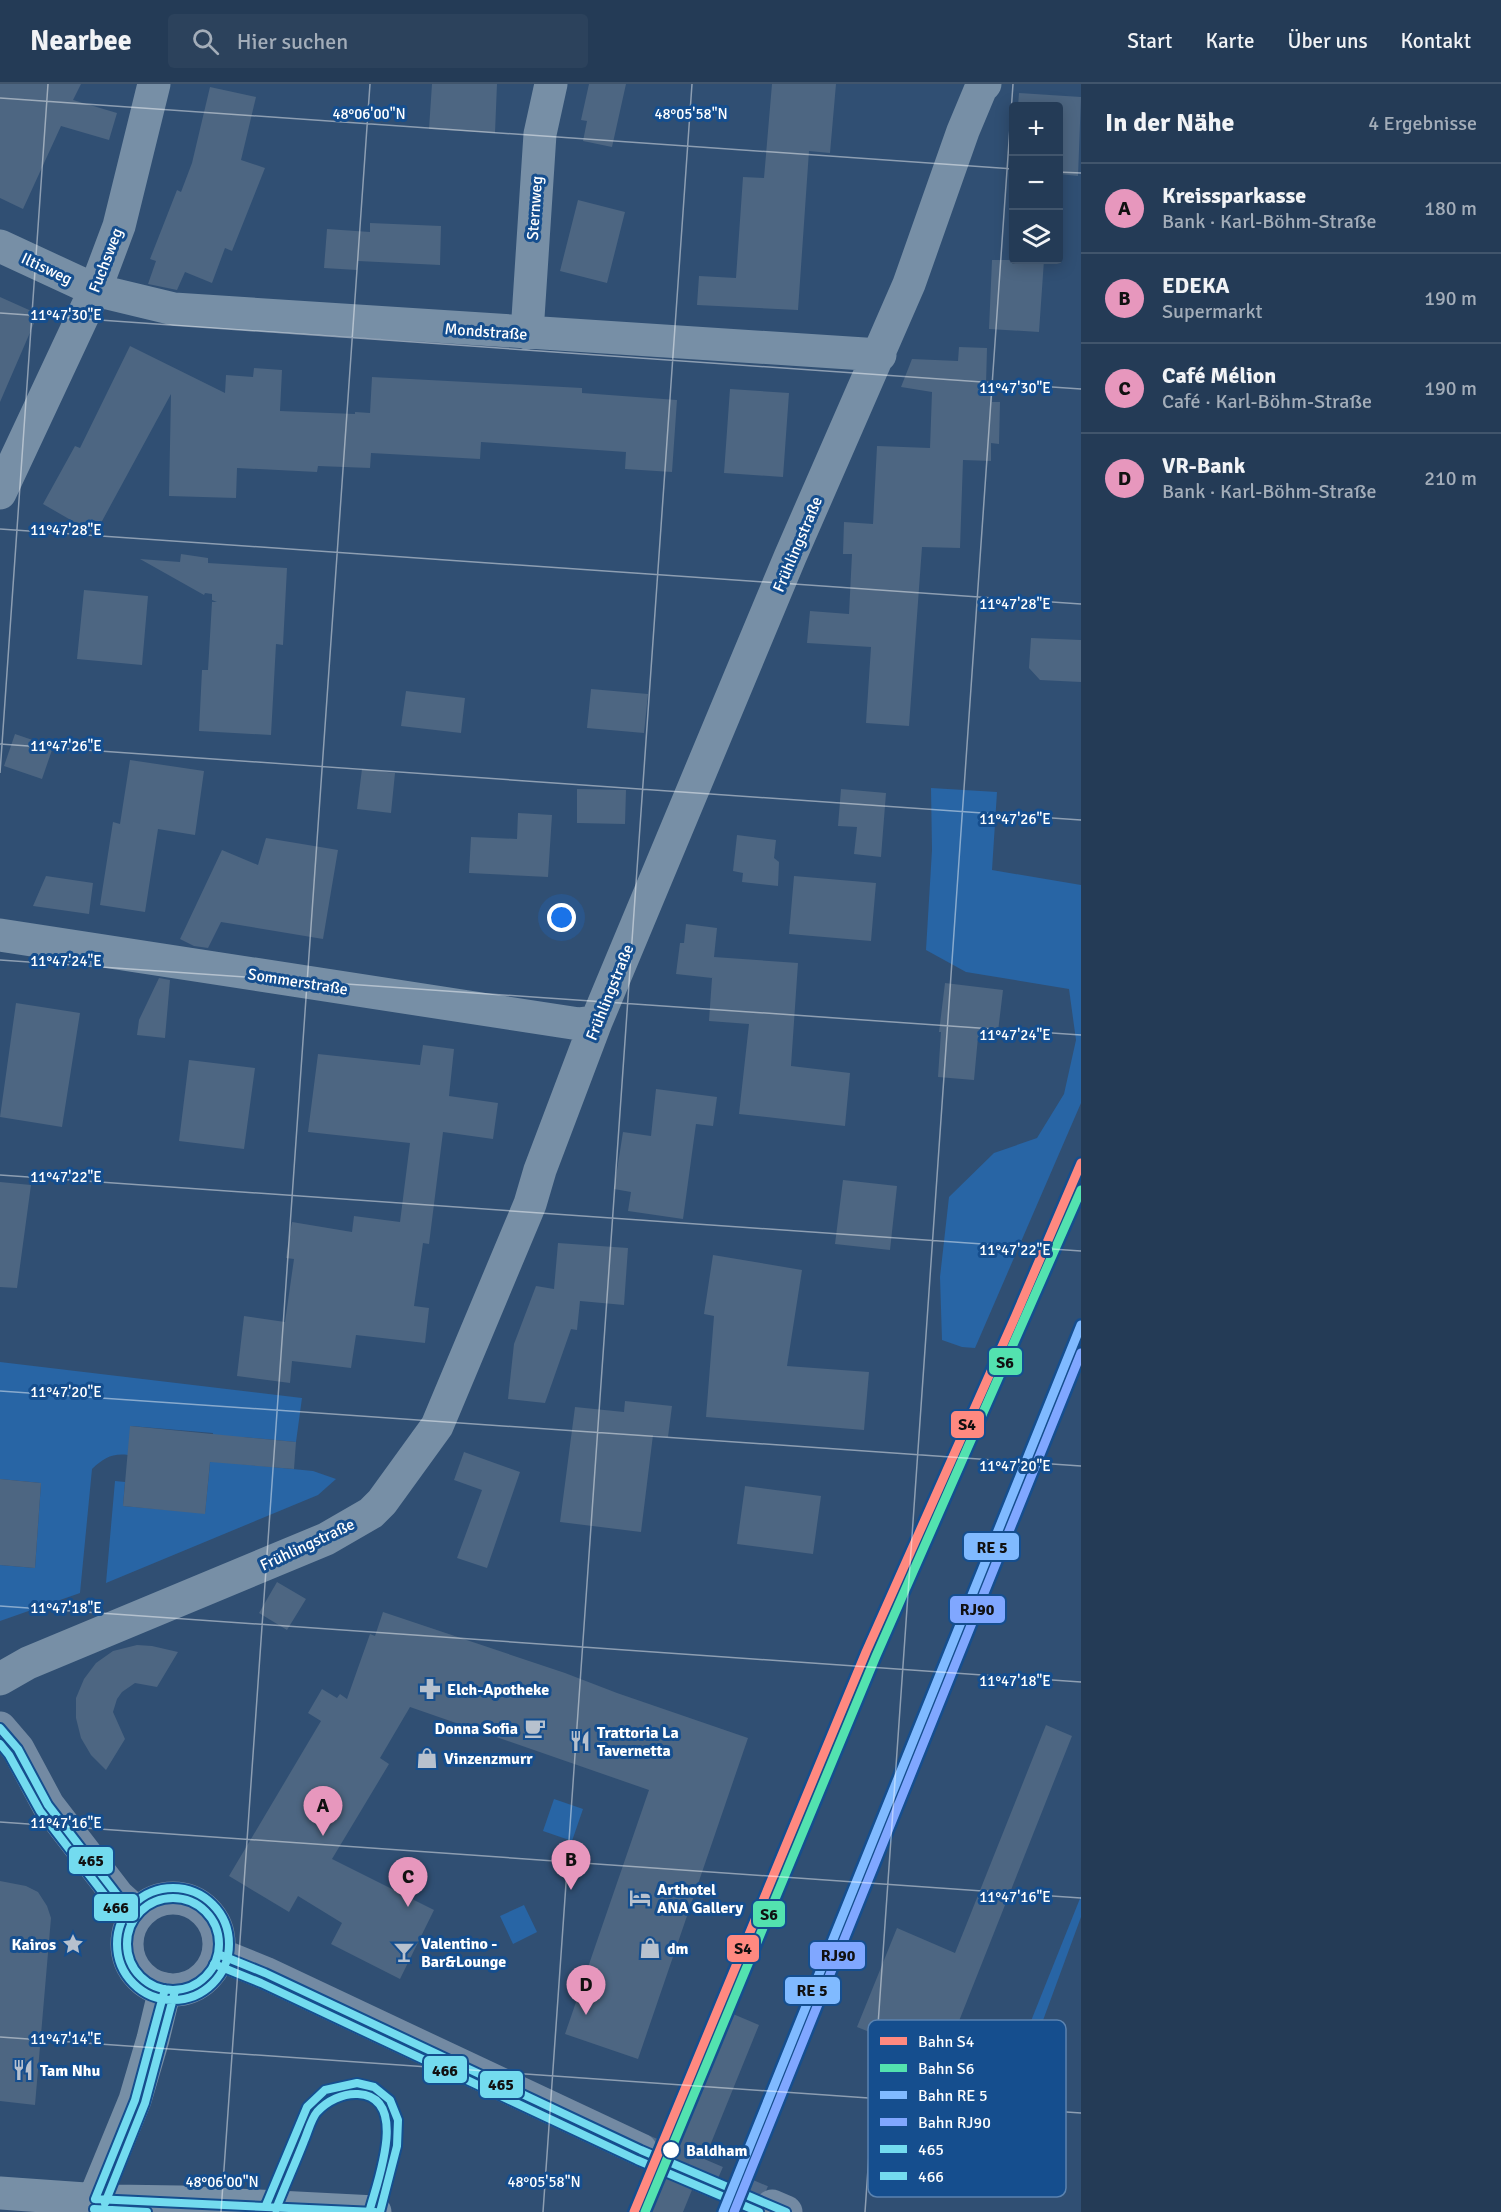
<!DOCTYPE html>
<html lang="de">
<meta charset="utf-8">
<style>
body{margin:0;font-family:Signika,sans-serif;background:#2c425c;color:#f1f3f6}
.controls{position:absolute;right:18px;top:18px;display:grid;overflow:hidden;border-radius:6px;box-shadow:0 3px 15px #0003}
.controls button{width:54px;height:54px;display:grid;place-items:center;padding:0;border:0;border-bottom:2px solid #41556c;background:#243b56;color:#f1f3f6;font:30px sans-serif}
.you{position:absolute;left:562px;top:834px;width:21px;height:21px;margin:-15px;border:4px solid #fff;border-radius:50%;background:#1a73e8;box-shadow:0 0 0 9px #1a73e833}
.badge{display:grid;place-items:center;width:39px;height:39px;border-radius:50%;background:#e797bd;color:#111;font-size:20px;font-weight:700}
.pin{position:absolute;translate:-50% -50px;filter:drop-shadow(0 2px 3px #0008)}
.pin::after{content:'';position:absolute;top:32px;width:21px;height:18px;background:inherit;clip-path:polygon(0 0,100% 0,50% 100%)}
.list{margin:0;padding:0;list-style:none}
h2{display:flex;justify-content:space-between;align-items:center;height:78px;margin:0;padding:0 24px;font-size:26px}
h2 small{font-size:20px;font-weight:400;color:#a3adb9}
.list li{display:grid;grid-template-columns:39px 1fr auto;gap:18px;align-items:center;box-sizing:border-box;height:90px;padding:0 24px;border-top:2px solid #41556c}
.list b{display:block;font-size:22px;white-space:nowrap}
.list p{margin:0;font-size:20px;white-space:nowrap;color:#a3adb9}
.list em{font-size:20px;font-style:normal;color:#a3adb9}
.icon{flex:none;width:33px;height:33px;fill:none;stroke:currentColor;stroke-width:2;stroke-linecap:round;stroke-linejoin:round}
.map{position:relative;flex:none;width:1081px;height:2128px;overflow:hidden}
header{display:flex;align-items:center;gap:36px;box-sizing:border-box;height:84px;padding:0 30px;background:#243b56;border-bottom:2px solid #41556c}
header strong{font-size:28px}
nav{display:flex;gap:33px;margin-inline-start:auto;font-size:21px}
.search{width:420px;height:54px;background:#2c425c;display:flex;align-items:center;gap:15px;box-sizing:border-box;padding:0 21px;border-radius:6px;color:#a3adb9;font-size:22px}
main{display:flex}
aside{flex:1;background:#243b56}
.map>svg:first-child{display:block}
</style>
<header>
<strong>Nearbee</strong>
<div class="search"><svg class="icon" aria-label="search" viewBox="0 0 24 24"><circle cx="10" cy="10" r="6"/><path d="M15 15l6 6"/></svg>Hier suchen</div>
<nav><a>Start</a><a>Karte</a><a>Über uns</a><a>Kontakt</a></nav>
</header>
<main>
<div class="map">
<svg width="1081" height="2128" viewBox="0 0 1081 2128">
<rect width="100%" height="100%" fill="#304f73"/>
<path fill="#2865a5" d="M 931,704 L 997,708 L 992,786 L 1081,801 L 1081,1019 L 975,1264 L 962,1263 L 942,1256 L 940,1193 L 949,1113 L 994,1069 L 1037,1054 L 1064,1010 L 1076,956 L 1069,905 L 966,888 L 926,866 L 932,766 Z
M 0,1278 L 302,1314 L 296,1358 L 243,1353 L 241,1380 L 313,1387 L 336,1395 L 318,1411 L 106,1499 L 115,1397 L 125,1398 L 123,1422 L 205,1429 L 213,1349 L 131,1342 L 128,1371 C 112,1369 104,1374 92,1385 L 80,1509 L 0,1537 L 0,1481 L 35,1484 L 41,1399 L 0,1395 Z
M 554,1715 L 583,1725 L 572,1757 L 543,1747 Z
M 1081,1812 L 1081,1833 L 992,2075 L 985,2093 L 981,2095 L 972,2092 L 971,2087 Z
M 524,1821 L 537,1848 L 513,1860 L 500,1832 Z"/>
<path fill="#4d6682" d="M 0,0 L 81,0 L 73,16 L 117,29 L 109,56 L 61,42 L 23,125 L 0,114 Z
M 432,0 L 497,0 L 495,49 L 429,45 Z
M 589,0 L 626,0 L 612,63 L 583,57 L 587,37 L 581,36 Z
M 772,0 L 836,0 L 830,69 L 809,67 L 798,226 L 697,221 L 699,192 L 736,194 L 743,93 L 764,94 Z
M 210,3 L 256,13 L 241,76 L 265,84 L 232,167 L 225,164 L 212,199 L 185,188 L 177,206 L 148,200 L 156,177 L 150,175 L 177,106 L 181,108 L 192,79 Z
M 1019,9 L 1081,13 L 1078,92 L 1059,90 L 1059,22 L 1018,22 Z
M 578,116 L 625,128 L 607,199 L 560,187 Z
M 370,139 L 441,142 L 440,181 L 358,177 L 357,186 L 324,184 L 327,145 L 370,148 Z
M 992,176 L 1044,176 L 1039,248 L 989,245 Z
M 0,213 L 38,230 L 0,318 Z
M 130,262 L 225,309 L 226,291 L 253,293 L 254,284 L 282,286 L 280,327 L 355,330 L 355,328 L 370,329 L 372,293 L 582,304 L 582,309 L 677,316 L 672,388 L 625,385 L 626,368 L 481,358 L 480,375 L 371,369 L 370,384 L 318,382 L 317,388 L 237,384 L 236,414 L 169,412 L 171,310 L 95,450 L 43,420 L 75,362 L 80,364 Z
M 959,263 L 987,264 L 986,301 L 993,301 L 992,318 L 1000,318 L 999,360 L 991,359 L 991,377 L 963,376 L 960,464 L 922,463 L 909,642 L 866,639 L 871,563 L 807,559 L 810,527 L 849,530 L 852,470 L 843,470 L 844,438 L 873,440 L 877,362 L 930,364 L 932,308 L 901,303 L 912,275 L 958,277 Z
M 730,305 L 789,309 L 783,393 L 724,389 Z
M 181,470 L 208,474 L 208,479 L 287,484 L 283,561 L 276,560 L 271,651 L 199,647 L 202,586 L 208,586 L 212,518 L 217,518 L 212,516 L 212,510 L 205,509 L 204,511 L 140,475 L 180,478 Z
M 84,506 L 148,512 L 142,581 L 77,575 Z
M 1031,554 L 1081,556 L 1081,598 L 1040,596 L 1029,584 Z
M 591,605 L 648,610 L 644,649 L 587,644 Z
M 406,607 L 465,614 L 461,649 L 401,642 Z
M 15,650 L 53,663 L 42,695 L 4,682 Z
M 130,676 L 204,687 L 195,751 L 158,745 L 145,828 L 100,821 L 113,738 L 120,740 Z
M 362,685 L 395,689 L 391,729 L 357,725 Z
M 577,705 L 626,706 L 625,740 L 577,739 Z
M 841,705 L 886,709 L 881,773 L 854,770 L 857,743 L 838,742 Z
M 518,729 L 552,731 L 548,793 L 469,789 L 471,753 L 517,755 Z
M 737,751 L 776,756 L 774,774 L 779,778 L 778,802 L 742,798 L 743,789 L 733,787 Z
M 266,754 L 338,766 L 323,855 L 221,838 L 208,864 L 194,862 L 180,855 L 222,766 L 258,781 Z
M 46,792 L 93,799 L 89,830 L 33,822 Z
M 794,792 L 876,799 L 871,857 L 789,850 Z
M 686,840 L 717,844 L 714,873 L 798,879 L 791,982 L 850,989 L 845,1042 L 739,1030 L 749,940 L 709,937 L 713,880 L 712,894 L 676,890 L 680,859 L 684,859 Z
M 159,894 L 170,896 L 165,954 L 137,951 L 139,936 Z
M 945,899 L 1003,906 L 997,956 L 978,953 L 974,996 L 938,993 L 941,948 L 939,948 Z
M 16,919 L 80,929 L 62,1043 L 0,1033 Z
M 423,961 L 454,965 L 449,1012 L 498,1019 L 493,1055 L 443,1048 L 429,1160 L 423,1159 L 414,1222 L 429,1224 L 425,1259 L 356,1251 L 351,1284 L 292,1277 L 290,1299 L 237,1292 L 244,1232 L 285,1238 L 294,1175 L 286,1174 L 292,1138 L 352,1148 L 354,1132 L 400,1138 L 410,1059 L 308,1048 L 318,970 L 420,981 Z
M 189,976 L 255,984 L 244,1065 L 179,1057 Z
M 656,1005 L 717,1013 L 713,1042 L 696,1040 L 683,1135 L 628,1127 L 631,1108 L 614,1105 L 623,1048 L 651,1052 Z
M 843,1096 L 897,1102 L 890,1166 L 835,1160 Z
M 0,1098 L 31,1101 L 17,1204 L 0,1203 Z
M 558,1159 L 628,1164 L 624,1221 L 580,1217 L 577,1246 L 571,1245 L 545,1319 L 508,1315 L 514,1260 L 536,1202 L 554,1205 Z
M 713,1171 L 802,1186 L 787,1282 L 869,1288 L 864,1346 L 706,1333 L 714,1232 L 704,1230 Z
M 625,1317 L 672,1322 L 668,1353 L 653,1351 L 641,1448 L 560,1438 L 575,1323 L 624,1328 Z
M 130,1342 L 296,1358 L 294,1385 L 210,1378 L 205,1430 L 123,1422 Z
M 464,1368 L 520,1388 L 487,1484 L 457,1474 L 482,1406 L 454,1396 Z
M 0,1395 L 41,1399 L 35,1484 L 0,1481 Z
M 745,1402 L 821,1412 L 813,1470 L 737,1460 Z
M 277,1498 L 306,1515 L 287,1546 L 259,1529 Z
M 383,1528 L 565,1589 L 617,1609 L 748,1654 L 638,1975 L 565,1950 L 649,1706 L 410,1623 L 380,1674 L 389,1680 L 332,1775 L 434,1826 L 400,1895 L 331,1860 L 342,1839 L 298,1812 L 289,1828 L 229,1792 L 321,1637 L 308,1629 L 322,1605 L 337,1614 L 340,1610 L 347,1615 L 370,1550 L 375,1552 Z
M 137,1561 L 152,1562 L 178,1568 L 157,1603 L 135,1599 L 122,1608 L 117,1615 L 113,1628 L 125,1655 L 106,1686 L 91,1671 L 81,1654 L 76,1634 L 76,1614 L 84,1595 L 96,1579 L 113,1567 Z
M 1046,1641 L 1072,1652 L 940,1985 L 913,1975 L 917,1967 L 857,1943 L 897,1844 L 955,1869 Z
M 0,1797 L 26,1802 L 38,1808 L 47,1822 L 51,1834 L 35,2021 L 0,2017 Z
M 726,1927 L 759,1941 L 683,2128 L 645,2128 Z"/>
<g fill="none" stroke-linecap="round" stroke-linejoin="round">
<path stroke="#4f6988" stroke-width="33" stroke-dasharray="33 16" stroke-linecap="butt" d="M 641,2066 L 772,2122"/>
<path stroke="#778fa6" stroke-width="33" d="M 0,162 L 95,206 L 174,225 L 880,271
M 527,249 L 540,50 L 551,0
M 0,409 L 95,206 L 119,142 L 154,0
M 0,851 L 579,940 L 596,938
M 0,1595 L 28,1579 L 326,1455 L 371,1429 L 382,1418 L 437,1342 L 530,1120 L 540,1086 L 596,938 L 790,473 L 909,200 L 963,47 L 981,4 L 985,0
M 0,2109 L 114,2117 L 180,2118 L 375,2128
M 89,2128 L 135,2016 L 153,1955 L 165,1905"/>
<path stroke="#738aa3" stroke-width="33" d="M 0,1644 L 18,1665 L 48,1721 L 118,1812 L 138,1830
M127 1860a46 46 0 1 1 92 0a46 46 0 1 1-92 0Z
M 218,1870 L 265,1889 L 641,2066
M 772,2122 L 786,2128"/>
<defs>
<path id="bus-1" d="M 0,1644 L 18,1665 L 48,1721 L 118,1812 L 138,1830
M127 1860a46 46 0 1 1 92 0a46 46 0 1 1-92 0Z
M 218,1870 L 265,1889 L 641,2066 L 786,2128
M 95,2115 L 375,2128
M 95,2115 L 135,2016 L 165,1905
M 266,2121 L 307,2023 L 325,2006 L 357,1999 L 374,2003 L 390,2016 L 398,2036 L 397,2062 L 380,2128"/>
<path id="bus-2" d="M 0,1660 L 9,1671 L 40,1727 L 110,1818 L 131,1838
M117 1860a56 56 0 1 1 112 0a56 56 0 1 1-112 0Z
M 214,1880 L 261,1899 L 637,2076 L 759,2128
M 105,2119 L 145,2019 L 175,1907
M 94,2125 L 147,2128
M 276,2125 C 285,2102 295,2080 304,2057 C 308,2048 311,2035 317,2028 C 327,2017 343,2009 358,2010 C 410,2013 377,2098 370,2125"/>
</defs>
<use href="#bus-1" stroke="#154e8e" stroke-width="12"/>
<use href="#bus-2" stroke="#154e8e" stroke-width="12"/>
<use href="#bus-1" stroke="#73dbef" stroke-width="8"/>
<use href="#bus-2" stroke="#73dbef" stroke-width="8"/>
<defs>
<path id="rail-1" d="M 634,2128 L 866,1568 L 1016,1231 L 1081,1079"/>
<path id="rail-2" d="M 645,2128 L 876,1572 L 1081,1106"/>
<path id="rail-3" d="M 723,2128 L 1081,1241"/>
<path id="rail-4" d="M 734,2128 L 1081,1269"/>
</defs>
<use href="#rail-1" stroke="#154e8e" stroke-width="14"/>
<use href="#rail-2" stroke="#154e8e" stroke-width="14"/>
<use href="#rail-3" stroke="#154e8e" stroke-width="14"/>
<use href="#rail-4" stroke="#154e8e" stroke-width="14"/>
<use href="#rail-1" stroke="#ff8980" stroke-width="9"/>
<use href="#rail-2" stroke="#53e2af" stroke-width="9"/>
<use href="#rail-3" stroke="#80baff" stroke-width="9"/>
<use href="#rail-4" stroke="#80a7ff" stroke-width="9"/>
</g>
<path fill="none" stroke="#fff" stroke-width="1.5" stroke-opacity="0.45" d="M 0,14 L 1014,85M 1058,88 L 1081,89M 0,229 L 1081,305M 0,445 L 1081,520M 0,660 L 1081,736M 0,689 L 48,0M 0,876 L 1081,951M 0,1091 L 1081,1167M 0,1307 L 1081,1382M 0,1522 L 1081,1598M 0,1738 L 1081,1814M 0,1953 L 1081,2029M 221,2128 L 370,0M 543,2128 L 692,0M 865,2128 L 1013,0"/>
<defs>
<symbol id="pharmacy-bare" viewBox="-9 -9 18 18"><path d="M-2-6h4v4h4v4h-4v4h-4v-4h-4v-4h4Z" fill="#b7c1ce" stroke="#154e8e" stroke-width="2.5" paint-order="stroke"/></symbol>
<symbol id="cafe-bare" viewBox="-9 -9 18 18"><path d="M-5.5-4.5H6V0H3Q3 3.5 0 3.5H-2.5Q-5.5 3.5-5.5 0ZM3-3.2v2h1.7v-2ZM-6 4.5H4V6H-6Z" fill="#b7c1ce" stroke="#154e8e" stroke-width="2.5" paint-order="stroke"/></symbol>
<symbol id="restaurant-bare" viewBox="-9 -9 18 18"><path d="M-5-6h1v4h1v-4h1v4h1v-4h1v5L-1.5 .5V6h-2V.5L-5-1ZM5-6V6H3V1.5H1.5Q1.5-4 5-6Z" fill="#b7c1ce" stroke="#154e8e" stroke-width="2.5" paint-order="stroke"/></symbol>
<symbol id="shop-bare" viewBox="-9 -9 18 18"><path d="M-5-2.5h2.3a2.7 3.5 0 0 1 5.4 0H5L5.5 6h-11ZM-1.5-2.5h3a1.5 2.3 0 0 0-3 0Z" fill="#b7c1ce" stroke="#154e8e" stroke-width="2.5" paint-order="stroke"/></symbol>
<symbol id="hotel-bare" viewBox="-9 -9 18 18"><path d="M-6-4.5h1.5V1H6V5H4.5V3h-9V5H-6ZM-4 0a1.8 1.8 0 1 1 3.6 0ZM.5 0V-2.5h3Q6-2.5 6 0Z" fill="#b7c1ce" stroke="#154e8e" stroke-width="2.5" paint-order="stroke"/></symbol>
<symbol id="sight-bare" viewBox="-9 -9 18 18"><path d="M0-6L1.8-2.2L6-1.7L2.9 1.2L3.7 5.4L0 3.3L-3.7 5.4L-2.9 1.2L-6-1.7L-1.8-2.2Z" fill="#b7c1ce" stroke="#154e8e" stroke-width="2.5" paint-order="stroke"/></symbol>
<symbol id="bar-bare" viewBox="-9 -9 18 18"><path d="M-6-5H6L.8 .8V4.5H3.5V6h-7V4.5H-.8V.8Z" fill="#b7c1ce" stroke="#154e8e" stroke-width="2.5" paint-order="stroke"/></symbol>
</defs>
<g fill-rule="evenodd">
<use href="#pharmacy-bare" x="415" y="1590" width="30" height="30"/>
<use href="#cafe-bare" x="520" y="1629" width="30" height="30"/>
<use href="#restaurant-bare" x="565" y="1642" width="30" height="30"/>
<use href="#shop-bare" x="412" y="1659" width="30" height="30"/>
<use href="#hotel-bare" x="625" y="1799" width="30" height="30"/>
<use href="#sight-bare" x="58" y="1845" width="30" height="30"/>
<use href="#shop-bare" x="635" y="1849" width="30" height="30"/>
<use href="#bar-bare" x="389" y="1853" width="30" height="30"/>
<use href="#restaurant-bare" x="8" y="1971" width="30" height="30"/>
</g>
<circle fill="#fff" stroke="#154e8e" stroke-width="2" cx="671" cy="2066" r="9"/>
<g text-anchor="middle" stroke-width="6" stroke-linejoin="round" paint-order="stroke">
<g font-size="16" fill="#fff" stroke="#154e8e">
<text transform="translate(534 124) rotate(-86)" y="6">Sternweg</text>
<text transform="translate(105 176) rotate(-69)" y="6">Fuchsweg</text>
<text transform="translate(47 184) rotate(25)" y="6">Iltisweg</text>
<text transform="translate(486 247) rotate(4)" y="6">Mondstraße</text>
<text transform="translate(797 460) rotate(-67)" y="6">Frühlingstraße</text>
<text transform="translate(298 897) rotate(9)" y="6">Sommerstraße</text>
<text transform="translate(609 908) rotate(-68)" y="6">Frühlingstraße</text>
<text transform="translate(307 1460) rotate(-25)" y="6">Frühlingstraße</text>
</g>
<g font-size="16" font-weight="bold" fill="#fff" stroke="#154e8e" text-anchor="start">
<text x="447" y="1611">Elch-Apotheke</text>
<text x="518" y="1650" text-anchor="end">Donna Sofia</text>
<text x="597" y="1654">Trattoria La<tspan x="597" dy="18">Tavernetta</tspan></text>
<text x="444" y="1680">Vinzenzmurr</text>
<text x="657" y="1811">Arthotel<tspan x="657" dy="18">ANA Gallery</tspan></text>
<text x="421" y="1865">Valentino -<tspan x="421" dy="18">Bar&amp;Lounge</tspan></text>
<text x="56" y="1866" text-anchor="end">Kairos</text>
<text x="667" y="1870">dm</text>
<text x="40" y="1992">Tam Nhu</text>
</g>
<g font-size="16" font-weight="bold" fill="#fff" stroke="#154e8e" text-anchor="start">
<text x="686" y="2072">Baldham</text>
</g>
</g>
<rect x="868" y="1936" width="198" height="177" rx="9" fill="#154e8e" stroke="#5b83b0" stroke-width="1.5"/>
<rect x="880" y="1953" width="27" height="8" fill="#ff8980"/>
<rect x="880" y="1980" width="27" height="8" fill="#53e2af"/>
<rect x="880" y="2007" width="27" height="8" fill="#80baff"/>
<rect x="880" y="2034" width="27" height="8" fill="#80a7ff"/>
<rect x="880" y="2061" width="27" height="8" fill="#73dbef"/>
<rect x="880" y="2088" width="27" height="8" fill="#73dbef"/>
<g font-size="16" fill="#fff">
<text x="918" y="1963">Bahn S4</text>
<text x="918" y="1990">Bahn S6</text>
<text x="918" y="2017">Bahn RE 5</text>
<text x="918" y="2044">Bahn RJ90</text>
<text x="918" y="2071">465</text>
<text x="918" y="2098">466</text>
</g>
<g font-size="15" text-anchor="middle" fill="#fff" stroke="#154e8e" stroke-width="6" stroke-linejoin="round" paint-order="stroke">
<text x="369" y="35">48°06'00"N</text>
<text x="691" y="35">48°05'58"N</text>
<text x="66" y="236">11°47'30"E</text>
<text x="1015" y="309">11°47'30"E</text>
<text x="66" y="451">11°47'28"E</text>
<text x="1015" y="525">11°47'28"E</text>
<text x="66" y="667">11°47'26"E</text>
<text x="1015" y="740">11°47'26"E</text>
<text x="66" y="882">11°47'24"E</text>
<text x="1015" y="956">11°47'24"E</text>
<text x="66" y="1098">11°47'22"E</text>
<text x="1015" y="1171">11°47'22"E</text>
<text x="66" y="1313">11°47'20"E</text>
<text x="1015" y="1387">11°47'20"E</text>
<text x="66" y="1529">11°47'18"E</text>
<text x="1015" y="1602">11°47'18"E</text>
<text x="66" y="1744">11°47'16"E</text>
<text x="1015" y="1818">11°47'16"E</text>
<text x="66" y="1960">11°47'14"E</text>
<text x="222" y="2103">48°06'00"N</text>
<text x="544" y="2103">48°05'58"N</text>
</g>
<g stroke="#154e8e" stroke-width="2">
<rect x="988" y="1263" width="35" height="29" rx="6" fill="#53e2af"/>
<rect x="950" y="1326" width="35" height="29" rx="6" fill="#ff8980"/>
<rect x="963" y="1448" width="57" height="29" rx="6" fill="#80baff"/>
<rect x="949" y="1511" width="57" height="29" rx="6" fill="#80a7ff"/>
<rect x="68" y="1762" width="46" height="29" rx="6" fill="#73dbef"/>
<rect x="93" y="1809" width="46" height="29" rx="6" fill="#73dbef"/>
<rect x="752" y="1816" width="34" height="28" rx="6" fill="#53e2af"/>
<rect x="726" y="1850" width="34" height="29" rx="6" fill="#ff8980"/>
<rect x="809" y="1857" width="57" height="29" rx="6" fill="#80a7ff"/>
<rect x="784" y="1892" width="57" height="29" rx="6" fill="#80baff"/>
<rect x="423" y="1971" width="45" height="29" rx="6" fill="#73dbef"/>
<rect x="479" y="1986" width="45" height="29" rx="6" fill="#73dbef"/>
</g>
<g font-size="16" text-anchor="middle" font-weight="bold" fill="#111">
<text x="1005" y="1284">S6</text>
<text x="967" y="1346">S4</text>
<text x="992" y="1469">RE 5</text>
<text x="977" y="1531">RJ90</text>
<text x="91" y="1782">465</text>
<text x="116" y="1829">466</text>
<text x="769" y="1836">S6</text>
<text x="743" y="1870">S4</text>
<text x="838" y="1877">RJ90</text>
<text x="812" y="1912">RE 5</text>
<text x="445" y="1992">466</text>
<text x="501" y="2006">465</text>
</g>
</svg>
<div class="controls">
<button>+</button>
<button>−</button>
<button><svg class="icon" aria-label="layers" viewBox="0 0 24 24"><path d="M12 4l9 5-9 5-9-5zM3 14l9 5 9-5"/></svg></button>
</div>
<div class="you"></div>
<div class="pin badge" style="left:323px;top:1752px">A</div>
<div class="pin badge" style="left:571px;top:1806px">B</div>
<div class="pin badge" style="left:408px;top:1823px">C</div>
<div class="pin badge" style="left:586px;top:1931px">D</div>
</div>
<aside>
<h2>In der Nähe<small>4 Ergebnisse</small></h2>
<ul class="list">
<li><span class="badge">A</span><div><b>Kreissparkasse</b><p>Bank · Karl-Böhm-Straße</p></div><em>180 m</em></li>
<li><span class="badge">B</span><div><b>EDEKA</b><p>Supermarkt</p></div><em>190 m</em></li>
<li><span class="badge">C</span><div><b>Café Mélion</b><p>Café · Karl-Böhm-Straße</p></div><em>190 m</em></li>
<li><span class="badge">D</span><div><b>VR-Bank</b><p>Bank · Karl-Böhm-Straße</p></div><em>210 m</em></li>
</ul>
</aside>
</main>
